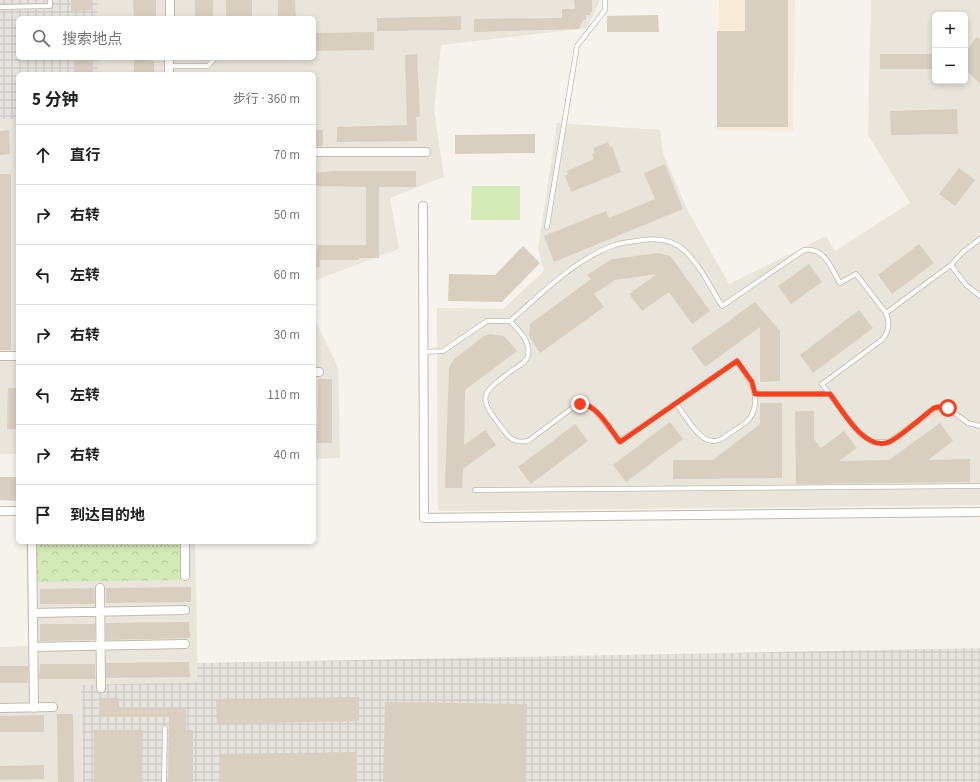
<!DOCTYPE html>
<html lang="zh">
<meta charset="utf-8">
<style>
body{margin:0;font-family:"Source Sans 3","Noto Sans SC",sans-serif;background:#f6f6f6;color:#202124}
.controls{position:absolute;right:12px;top:12px;display:grid;overflow:hidden;border-radius:6px;box-shadow:0 2px 6px #0003}
.controls button{width:36px;height:36px;display:grid;place-items:center;padding:0;border:0;border-bottom:1px solid #e0e0e0;background:#fff;color:#202124;font:20px sans-serif}
.stop{position:absolute;width:12px;height:12px;margin:-9px;border:3px solid #fc3f1d;border-radius:50%;background:#fff}
.stop.end{background:#fc3f1d;border-color:#fff;box-shadow:0 1px 4px #0008}
.list{margin:0;padding:0;list-style:none}
h2{display:flex;justify-content:space-between;align-items:center;height:52px;margin:0;padding:0 16px;font-size:17px}
h2 small{font-size:13px;font-weight:400;color:#757577}
.list li{display:grid;grid-template-columns:26px 1fr auto;gap:12px;align-items:center;box-sizing:border-box;height:60px;padding:0 16px;border-top:1px solid #e0e0e0}
.list b{display:block;font-size:15px;white-space:nowrap}
.list em{font-size:13px;font-style:normal;color:#757577}
.icon{flex:none;width:22px;height:22px;fill:none;stroke:currentColor;stroke-width:2;stroke-linecap:round;stroke-linejoin:round}
.map{position:relative;flex:none;width:980px;height:782px;overflow:hidden}
.search{position:absolute;background:#fff;box-shadow:0 2px 6px #0003;left:16px;top:16px;width:300px;height:44px;display:flex;align-items:center;gap:10px;box-sizing:border-box;padding:0 14px;border-radius:6px;color:#757577;font-size:15px}
.panel{position:absolute;background:#fff;box-shadow:0 2px 6px #0003;left:16px;top:72px;width:300px;height:472px;border-radius:6px}
.map>svg:first-child{display:block}
</style>
<div class="map">
<svg width="980" height="782" viewBox="0 0 980 782">
<defs>
<pattern id="industrial-grid" width="8" height="8" patternUnits="userSpaceOnUse"><rect width="8" height="8" fill="#e6e2dd"/><path d="M0 4h8M4 0v8" fill="none" stroke="#c7c3be"/></pattern>
<pattern id="forest-crowns" width="20" height="18" patternUnits="userSpaceOnUse"><rect width="20" height="18" fill="#d2eab5"/><path d="M2 6a3 3 0 1 1 6 0M12 15a3 3 0 1 1 6 0" fill="none" stroke="#b6ca9c"/></pattern>
</defs>
<rect width="100%" height="100%" fill="#f6f3ec"/>
<path fill="#eae5da" fill-rule="evenodd" d="M 98,0 L 600,0 L 587,28 L 441,45 L 434,110 L 444,177 L 390,198 L 399,249 L 314,281 L 314,74 L 98,74 L 98,58 L 314,58 L 314,18 L 98,18 Z
M 871,0 L 980,0 L 980,505 L 438,511 L 437,308 L 503,309 L 544,271 L 538,249 L 557,123 L 660,130 L 663,153 L 688,211 L 729,284 L 826,236 L 835,251 L 910,203 L 868,135 ZM 935,15 L 965,15 L 965,81 L 935,81 Z
M 0,119 L 18,119 L 18,454 L 0,454 Z
M 314,318 L 338,367 L 340,458 L 314,459 Z
M 26,542 L 195,542 L 198,682 L 81,685 L 83,782 L 0,782 L 0,647 L 28,646 Z"/>
<path fill="#f7ead8" d="M 719,0 L 795,0 L 793,131 L 717,130 Z"/>
<path fill="url(#industrial-grid)" d="M 0,0 L 98,0 L 98,18 L 18,18 L 18,58 L 98,58 L 98,74 L 18,74 L 18,119 L 0,119 Z
M 980,648 L 980,782 L 83,782 L 81,685 L 197,682 L 197,663 Z"/>
<path fill="url(#forest-crowns)" d="M 35,542 L 189,542 L 189,580 L 35,582 Z"/>
<path fill="#d2eab5" d="M 472,186 L 520,186 L 520,220 L 471,220 Z"/>
<path fill="#d8cfc1" d="M 71,0 L 91,0 L 91,10 L 71,11 Z
M 133,0 L 156,0 L 156,18 L 134,18 Z
M 195,0 L 213,0 L 213,18 L 195,18 Z
M 226,0 L 252,0 L 252,18 L 226,18 Z
M 278,0 L 295,0 L 296,18 L 278,18 Z
M 574,0 L 592,0 L 592,12 L 590,12 L 590,15 L 586,15 L 586,20 L 583,20 L 579,29 L 474,32 L 474,19 L 562,18 L 562,9 L 575,9 Z
M 745,0 L 788,0 L 788,127 L 717,127 L 717,31 L 745,31 Z
M 658,15 L 659,32 L 607,32 L 607,16 Z
M 461,16 L 461,30 L 377,31 L 377,18 Z
M 374,32 L 374,50 L 314,51 L 314,33 Z
M 976,37 L 980,39 L 980,83 L 965,70 L 965,54 Z
M 417,54 L 420,116 L 416,117 L 417,141 L 337,142 L 337,127 L 407,125 L 405,55 Z
M 880,54 L 935,54 L 935,69 L 880,69 Z
M 74,58 L 92,58 L 92,74 L 74,74 Z
M 134,58 L 150,58 L 150,61 L 154,61 L 154,74 L 134,74 Z
M 957,109 L 958,134 L 891,135 L 890,111 Z
M 9,130 L 10,154 L 0,155 L 0,131 Z
M 314,130 L 323,130 L 323,146 L 314,146 Z
M 535,134 L 535,153 L 455,154 L 455,135 Z
M 608,142 L 610,147 L 612,146 L 621,172 L 571,192 L 565,176 L 568,175 L 567,171 L 594,159 L 592,154 L 595,153 L 593,148 Z
M 665,164 L 683,209 L 554,262 L 544,236 L 606,211 L 609,218 L 655,199 L 644,173 Z
M 959,168 L 975,180 L 955,206 L 939,194 Z
M 334,171 L 416,171 L 416,187 L 379,187 L 379,258 L 359,258 L 359,260 L 320,260 L 320,267 L 314,268 L 314,253 L 317,253 L 317,245 L 366,245 L 366,187 L 314,186 L 314,173 Z
M 0,174 L 11,174 L 11,350 L 0,350 Z
M 919,244 L 934,263 L 892,294 L 878,275 Z
M 523,246 L 540,263 L 502,302 L 448,301 L 449,274 L 495,275 Z
M 659,253 L 670,256 L 674,261 L 710,311 L 692,324 L 669,292 L 642,311 L 629,294 L 657,274 L 615,280 L 594,294 L 604,307 L 540,353 L 529,336 L 530,324 L 591,279 L 587,275 L 612,259 Z
M 809,264 L 822,282 L 791,304 L 778,286 Z
M 755,302 L 780,331 L 780,381 L 760,382 L 760,327 L 705,367 L 691,348 Z
M 859,310 L 873,328 L 813,373 L 800,355 Z
M 490,334 L 504,336 L 517,351 L 465,390 L 464,445 L 485,430 L 496,445 L 463,469 L 462,488 L 445,488 L 449,367 L 454,359 L 484,336 Z
M 318,379 L 332,379 L 332,443 L 317,443 Z
M 8,388 L 18,388 L 18,429 L 7,429 Z
M 760,403 L 782,403 L 782,478 L 673,479 L 673,460 L 713,460 L 760,424 Z
M 795,411 L 814,411 L 814,439 L 821,448 L 844,431 L 857,448 L 839,461 L 889,460 L 940,423 L 953,441 L 928,460 L 970,459 L 970,482 L 796,484 Z
M 670,422 L 683,439 L 626,482 L 613,465 Z
M 575,424 L 588,441 L 531,484 L 518,467 Z
M 0,477 L 18,477 L 18,501 L 0,500 Z
M 191,587 L 191,602 L 106,603 L 106,588 Z
M 94,588 L 95,604 L 40,604 L 40,589 Z
M 189,622 L 190,638 L 106,640 L 106,623 Z
M 40,624 L 95,624 L 95,640 L 40,641 Z
M 189,662 L 190,677 L 106,678 L 106,663 Z
M 40,664 L 95,664 L 95,679 L 39,679 Z
M 0,666 L 28,666 L 28,683 L 0,683 Z
M 359,697 L 359,721 L 217,724 L 216,699 Z
M 99,698 L 119,698 L 119,707 L 186,708 L 186,730 L 193,730 L 193,782 L 168,782 L 169,717 L 99,717 Z
M 385,702 L 527,704 L 526,782 L 383,782 Z
M 57,714 L 73,714 L 74,782 L 58,782 Z
M 44,715 L 44,732 L 0,732 L 0,716 Z
M 94,730 L 143,730 L 142,782 L 94,782 Z
M 357,752 L 357,782 L 220,782 L 220,754 Z
M 44,765 L 44,779 L 0,780 L 0,766 Z"/>
<g fill="none" stroke-linecap="round" stroke-linejoin="round">
<defs>
<path id="service" d="M 0,7 L 50,6 L 50,0
M 169,66 L 208,66 L 215,58
M 547,227 L 577,46 L 605,10 L 605,0
M 951,265 L 966,285 L 980,296
M 886,313 L 951,265 L 963,252 L 980,239
M 510,321 C 518,330 531,341 528,355 C 526,363 520,365 514,369 C 477,396 478,397 505,432 C 511,441 518,443 528,441 L 575,406 L 585,404 L 593,408 L 620,441 L 737,361 C 749,378 763,397 750,418 C 746,424 736,429 730,433 C 724,438 717,443 708,440 C 697,437 683,413 676,403
M 424,352 L 443,351 L 487,321 L 510,321 C 540,295 576,258 615,245 C 623,242 633,242 642,240 C 657,238 672,239 684,250 C 700,265 711,288 722,306 L 804,250 C 825,247 831,268 840,283 L 856,274 L 886,313 C 890,323 889,330 883,339 L 822,384 L 859,433 L 872,442 L 889,442 L 938,407 L 948,408 L 968,423 L 980,426
M 755,394 L 830,394
M 475,490 L 980,486
M 164,782 L 165,728"/>
<path id="minor" d="M 170,18 L 170,0
M 169,74 L 169,58
M 314,152 L 426,152
M 423,206 L 424,518 L 980,512
M 0,356 L 18,356
M 314,372 L 319,372
M 0,511 L 18,511
M 32,542 L 34,708
M 185,576 L 185,542
M 100,588 L 101,688
M 33,613 L 185,610
M 33,647 L 185,644
M 0,708 L 53,707"/>
</defs>
<use href="#service" stroke="#c2bbae" stroke-width="5.5"/>
<use href="#minor" stroke="#c2bbae" stroke-width="10"/>
<path stroke="#c4b79f" stroke-width="1.5" stroke-dasharray="2 2" stroke-linecap="butt" d="M 40,546 L 178,546"/>
<use href="#service" stroke="#fff" stroke-width="4"/>
<use href="#minor" stroke="#fff" stroke-width="8"/>
</g>
<g fill="none" stroke-linecap="round" stroke-linejoin="round">
<path stroke="#fc3f1d" stroke-width="5" d="M 580,404 C 597,404 610,429 620,442 L 737,361 L 752,382 L 755,394 L 830,394 C 842,410 865,452 889,442 C 900,437 922,417 934,408 L 938,407 L 948,408"/>
</g>
</svg>
<div class="controls">
<button>+</button>
<button>−</button>
</div>
<div class="stop" style="left:948px;top:408px"></div>
<div class="stop end" style="left:580px;top:404px"></div>
<div class="search"><svg class="icon" aria-label="search" viewBox="0 0 24 24"><circle cx="10" cy="10" r="6"/><path d="M15 15l6 6"/></svg>搜索地点</div>
<section class="panel">
<h2>5 分钟<small>步行 · 360 m</small></h2>
<ul class="list">
<li><svg class="icon" aria-label="ahead" viewBox="0 0 24 24"><path d="M12 20V5M6 11l6-6 6 6"/></svg><div><b>直行</b></div><em>70 m</em></li>
<li><svg class="icon" aria-label="right" viewBox="0 0 24 24"><path d="M7 20v-9h11M14 6l5 5-5 5"/></svg><div><b>右转</b></div><em>50 m</em></li>
<li><svg class="icon" aria-label="left" viewBox="0 0 24 24"><path d="M17 20v-9H6M10 6l-5 5 5 5"/></svg><div><b>左转</b></div><em>60 m</em></li>
<li><svg class="icon" aria-label="right" viewBox="0 0 24 24"><path d="M7 20v-9h11M14 6l5 5-5 5"/></svg><div><b>右转</b></div><em>30 m</em></li>
<li><svg class="icon" aria-label="left" viewBox="0 0 24 24"><path d="M17 20v-9H6M10 6l-5 5 5 5"/></svg><div><b>左转</b></div><em>110 m</em></li>
<li><svg class="icon" aria-label="right" viewBox="0 0 24 24"><path d="M7 20v-9h11M14 6l5 5-5 5"/></svg><div><b>右转</b></div><em>40 m</em></li>
<li><svg class="icon" aria-label="arrive" viewBox="0 0 24 24"><path d="M6 21V4h12l-3 4 3 4H6"/></svg><div><b>到达目的地</b></div></li>
</ul>
</section>
</div>
